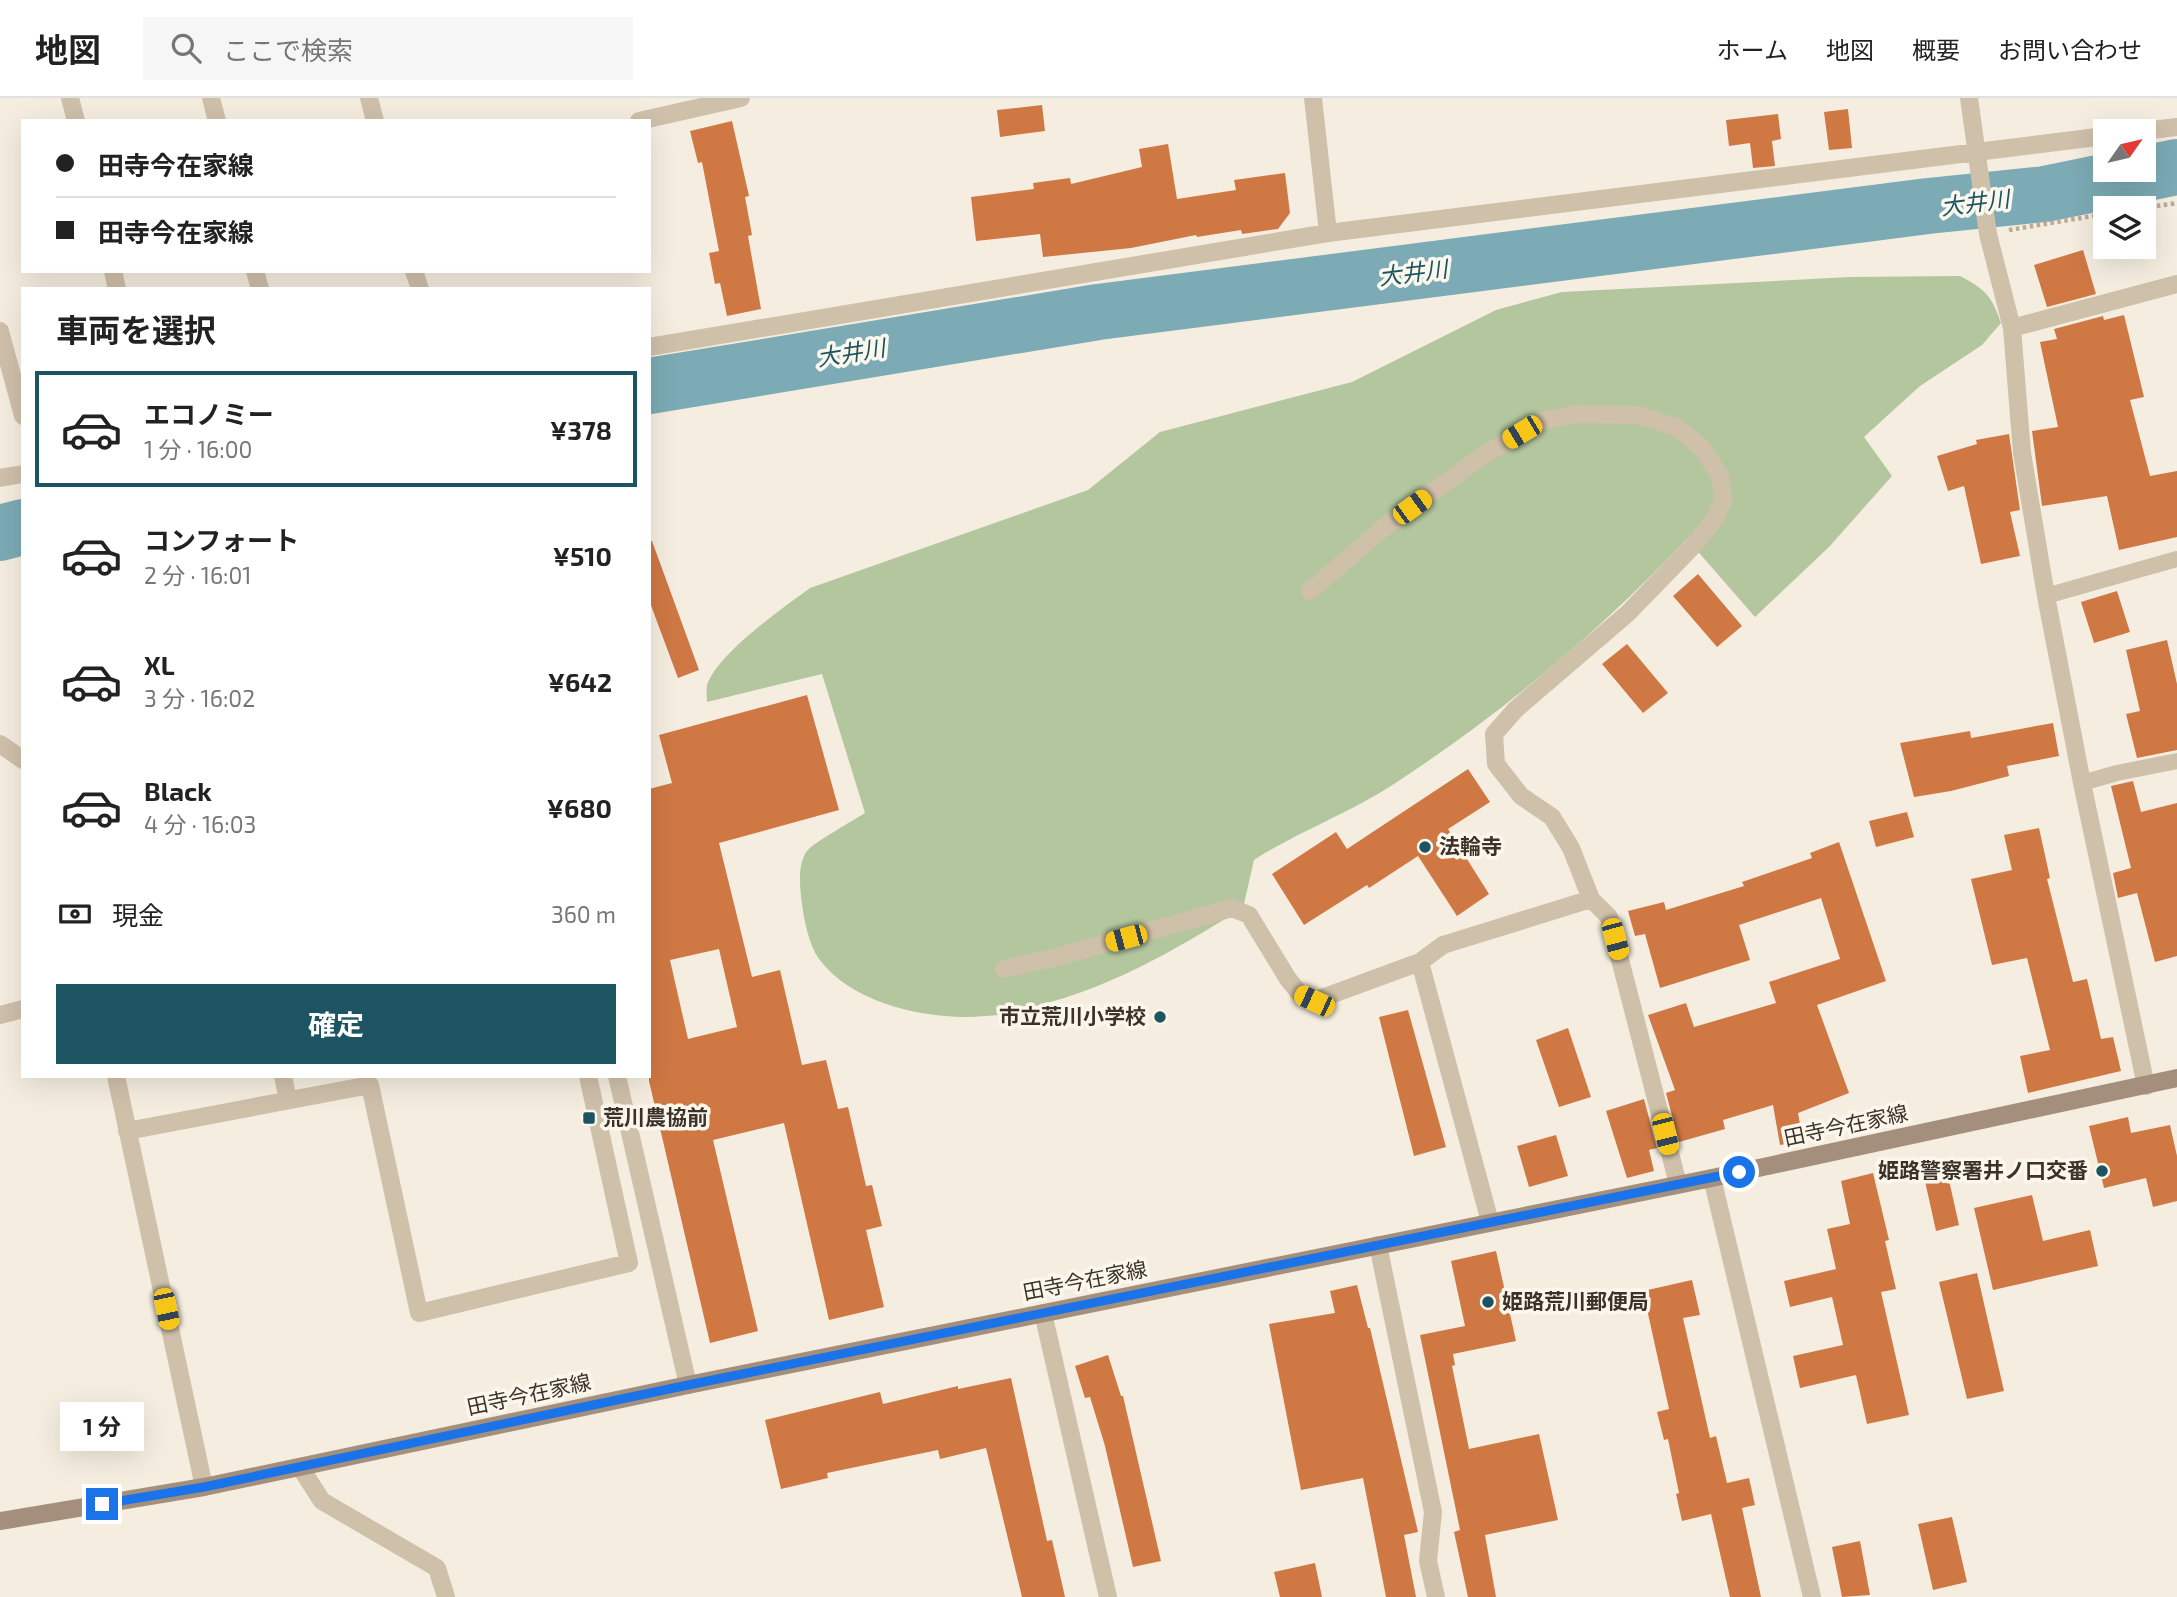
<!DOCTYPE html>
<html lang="ja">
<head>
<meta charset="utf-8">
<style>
  :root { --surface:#fff; --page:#f6f6f6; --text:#222; --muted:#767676; --line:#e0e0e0; --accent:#1c5461 }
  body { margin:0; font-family:"Exo 2","Noto Sans JP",sans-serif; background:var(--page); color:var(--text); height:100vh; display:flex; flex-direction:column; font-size:26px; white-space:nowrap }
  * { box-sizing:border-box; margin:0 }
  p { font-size:23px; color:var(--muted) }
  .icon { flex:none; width:38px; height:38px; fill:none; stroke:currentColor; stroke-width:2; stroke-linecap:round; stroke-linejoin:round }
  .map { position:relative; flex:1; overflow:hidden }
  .details { position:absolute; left:21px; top:189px; width:630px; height:791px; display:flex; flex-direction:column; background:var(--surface); border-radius:0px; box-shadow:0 7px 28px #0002 }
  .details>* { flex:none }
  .top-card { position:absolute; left:21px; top:21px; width:630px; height:154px; border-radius:0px; box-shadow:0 7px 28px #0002; display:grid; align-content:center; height:154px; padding:0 35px; background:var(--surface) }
  .needle { width:46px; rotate:56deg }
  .fabs { position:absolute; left:2093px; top:21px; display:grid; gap:14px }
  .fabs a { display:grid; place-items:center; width:63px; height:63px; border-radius:0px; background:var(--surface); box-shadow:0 7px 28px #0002; font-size:35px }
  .end { position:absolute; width:32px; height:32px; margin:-16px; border:9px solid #1a73e8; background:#fff; box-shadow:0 0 0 4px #fff }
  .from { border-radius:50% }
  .bubble { position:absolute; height:49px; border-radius:0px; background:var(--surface); box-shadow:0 7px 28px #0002; font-size:23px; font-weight:700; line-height:49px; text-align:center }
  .car { position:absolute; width:21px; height:42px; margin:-21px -10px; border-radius:9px; box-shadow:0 0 5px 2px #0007; background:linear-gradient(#f5c518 24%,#345 0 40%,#f5c518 0 76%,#345 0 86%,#f5c518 0) }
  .top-card b { display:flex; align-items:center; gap:24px; height:66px; font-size:26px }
  .top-card b+b { border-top:2px solid var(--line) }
  .top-card i { width:18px; height:18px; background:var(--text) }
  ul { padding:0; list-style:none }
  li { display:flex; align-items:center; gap:21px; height:116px; margin:0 14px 10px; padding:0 21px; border:4px solid transparent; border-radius:0px }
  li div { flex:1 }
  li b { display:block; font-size:26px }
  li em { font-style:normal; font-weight:700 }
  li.on { border-color:var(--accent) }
  li>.icon { width:63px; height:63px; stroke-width:1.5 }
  h2 { padding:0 35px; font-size:32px; line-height:84px }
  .pay { display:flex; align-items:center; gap:18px; height:77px; padding:0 35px; font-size:26px }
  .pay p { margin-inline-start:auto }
  .action { display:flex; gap:14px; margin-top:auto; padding:14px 35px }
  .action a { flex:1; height:80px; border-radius:0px; background:var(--accent); color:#fff; font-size:28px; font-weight:700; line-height:80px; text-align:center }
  header { display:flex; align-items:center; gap:42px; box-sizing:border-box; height:98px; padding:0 35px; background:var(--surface); border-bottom:2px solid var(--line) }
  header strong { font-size:33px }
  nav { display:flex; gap:38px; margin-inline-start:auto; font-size:24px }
  .search { width:490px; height:63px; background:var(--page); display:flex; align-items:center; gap:18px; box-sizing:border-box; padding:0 24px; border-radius:0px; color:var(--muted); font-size:26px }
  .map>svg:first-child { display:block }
</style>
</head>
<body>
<header>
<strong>地図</strong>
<div class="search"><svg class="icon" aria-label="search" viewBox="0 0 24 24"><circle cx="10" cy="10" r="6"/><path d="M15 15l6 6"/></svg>ここで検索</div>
<nav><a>ホーム</a><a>地図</a><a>概要</a><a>お問い合わせ</a></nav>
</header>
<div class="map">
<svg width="2177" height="1499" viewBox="0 0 2177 1499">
  <rect width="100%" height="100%" fill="#f5eee0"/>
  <path fill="#b3c69e" d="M1960,178C1985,191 1992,198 2001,225L1982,247L1920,288L1864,339L1892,378L1829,449L1755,519L1687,441C1599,534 1501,616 1394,686C1350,715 1299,733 1254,762L1243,810C1173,853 1103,895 1021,911C1009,914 997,918 985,918C931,923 853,907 819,861C809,847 804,822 802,806C800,791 797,766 807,753C813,745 854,722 865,715L822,576L707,604C707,599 706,592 707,587C718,555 783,510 810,490L1088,392L1160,334L1352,284L1496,212L1562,194L1850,179Z"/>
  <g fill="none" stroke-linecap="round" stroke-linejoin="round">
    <path stroke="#7cabb5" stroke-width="56" d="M649,288L1098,214L1928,108L2045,96L2177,69
      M0,435L23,429"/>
  </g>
  <path fill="#cf7844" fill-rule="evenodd" d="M1042,7L1045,33L1000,39L997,12Z
    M1848,11L1852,50L1829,52L1824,14Z
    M1778,16L1781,41L1772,43L1775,68L1753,70L1750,45L1729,48L1726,22Z
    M732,23L749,98L745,99L752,137L748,138L761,211L727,218L720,185L715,186L709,155L719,153L702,64L698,65L690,33Z
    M1168,46L1177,101L1236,92L1234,82L1285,75L1290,115L1278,131L1242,136L1241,132L1197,139L1196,137L1131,150L1043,159L1040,136L976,143L971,99L1034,91L1033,85L1070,80L1071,86L1142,69L1139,51Z
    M2083,152L2096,196L2047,209L2034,167Z
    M2124,217L2144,299L2130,302L2150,378L2177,373V439L2119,452L2107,398L2042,408L2032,333L2058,329L2040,244L2057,241L2054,231L2103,218L2104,222Z
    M2009,336L2020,412L2010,414L2020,458L1981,466L1964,388L1948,393L1937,358L1977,346L1976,342Z
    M649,443H652L699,572L678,580L649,502Z
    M1698,476L1742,528L1717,549L1673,498Z
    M2117,493L2130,534L2094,545L2081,504Z
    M2167,542L2177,586V652L2137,660L2126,616L2140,613L2126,552Z
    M1627,546L1668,595L1643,615L1602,566Z
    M807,597L839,712L719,745L752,879L780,872L802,967L826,962L838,1011L848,1009L866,1088L872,1087L882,1128L866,1132L884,1209L829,1222L784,1025L713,1042L758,1233L710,1245L649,983V691L672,685L659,637ZM719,851L737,929L688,941L670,862Z
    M2053,625L2059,658L2007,668L2009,678L1951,693L1914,699L1900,645L1970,633L1971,640Z
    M1468,671L1490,704L1448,731L1489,796L1457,818L1418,758L1369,790L1367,787L1304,827L1272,776L1336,734L1347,751Z
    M2133,683L2141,714L2177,705V858L2155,864L2137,795L2118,800L2113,775L2131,770L2111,688Z
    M1907,714L1914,739L1876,749L1869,723Z
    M2039,730L2050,780L2047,781L2073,884L2087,881L2101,941L2113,939L2121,973L2028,995L2020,958L2050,952L2027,860L1992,867L1971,781L2012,772L2004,737Z
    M1839,744L1886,883L1817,907L1849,995L1798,1015L1803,1043L1780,1047L1773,1007L1723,1022L1725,1031L1679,1044L1666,995L1675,992L1648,917L1686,905L1694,929L1776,905L1769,884L1840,861L1821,800L1739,827L1750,862L1660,890L1645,836L1635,838L1628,813L1664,804L1666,812L1744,788L1742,784L1812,760L1810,755Z
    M1408,912L1446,1049L1414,1058L1379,919Z
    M1568,930L1591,999L1559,1009L1536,942Z
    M1644,1001L1657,1050L1649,1052L1654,1073L1627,1080L1606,1013Z
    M2128,1019L2131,1035L2170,1027L2177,1058V1103L2153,1109L2146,1080L2104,1090L2089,1028Z
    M1556,1037L1568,1078L1529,1089L1517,1048Z
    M1944,1060L1959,1127L1936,1133L1921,1065Z
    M1873,1075L1889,1142L1885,1143L1896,1191L1881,1194L1909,1317L1867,1326L1856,1277L1800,1290L1793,1258L1843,1247L1832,1199L1790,1209L1784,1183L1836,1171L1827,1131L1850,1126L1841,1083Z
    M2032,1097L2043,1143L2090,1132L2098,1168L1993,1192L1974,1110Z
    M1496,1153L1516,1243L1453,1256L1455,1267L1452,1268L1469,1351L1539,1336L1558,1422L1485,1437L1496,1499H1468L1454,1434L1460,1432L1420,1237L1465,1228L1451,1163Z
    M1977,1175L2004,1293L1967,1301L1939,1184Z
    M1692,1182L1700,1217L1683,1220L1710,1340L1716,1338L1727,1385L1749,1380L1755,1407L1742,1410L1761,1499H1730L1711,1416L1682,1423L1676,1396L1679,1395L1668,1341L1664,1342L1657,1314L1669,1311L1643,1193Z
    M1357,1187L1368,1230H1370L1418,1434L1404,1437L1416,1499H1386L1363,1380L1301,1392L1269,1226L1335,1215L1330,1193Z
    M1108,1257L1121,1298H1123L1161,1463L1133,1469L1105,1348L1090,1299L1085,1300L1075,1268Z
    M1011,1280L1047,1443L1052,1442L1065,1499H1022L986,1350L940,1361L938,1352L827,1375L828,1380L781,1391L765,1322L880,1294L883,1306L958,1288V1291Z
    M1952,1419L1967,1484L1933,1492L1918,1426Z
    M1860,1443L1870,1497L1842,1499L1832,1449Z
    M1315,1465L1322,1499H1280L1274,1474Z"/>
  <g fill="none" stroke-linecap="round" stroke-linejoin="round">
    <path stroke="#bbaa94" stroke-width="4.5" stroke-dasharray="3.5 3.5" stroke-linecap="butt" d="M2143,110L2177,105
      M2009,132L2105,116"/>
    <path stroke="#cfc0aa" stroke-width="16" d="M2046,498L2177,461
      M2082,685L2117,675L2177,663"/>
    <path stroke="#cfc0aa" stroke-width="18" d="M70,0L76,23
      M211,0L217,23
      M369,0L375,23
      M1313,0L1328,135
      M1969,0L1988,136L2012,230L2022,355L2046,498L2082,685L2146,988
      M639,23L741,0
      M2143,33L2177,29
      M113,173L117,191
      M255,173L260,191
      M414,173L420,191
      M2012,230L2177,186
      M0,233L23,318
      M649,249L1328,135L2105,38
      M0,380L23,376
      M1310,493L1381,432L1428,397L1484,357L1541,323L1577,316L1638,317L1676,329L1701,349L1720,378L1723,402L1716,419L1695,446L1627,516L1516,611L1494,636L1496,666L1521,698L1552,719L1571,750L1591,801
      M0,646L23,662
      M1004,871L1053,860L1232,810L1249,817L1288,881L1301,897L1314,903L1420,864
      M0,917L23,911
      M116,978L204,1389
      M283,978L288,1002
      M617,978L688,1287
      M127,1033L370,987L419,1215L629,1165L588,978
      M1712,1080L1812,1499
      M1490,1124L1420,864L1443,847L1591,801L1609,819L1678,1086
      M1378,1147L1433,1414L1428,1463L1436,1499
      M1043,1215L1108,1499
      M300,1369L322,1403L437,1470L446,1499"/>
    <path stroke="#a38f7b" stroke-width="18" d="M0,1423L204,1389L688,1287L1712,1080L2177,980"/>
  </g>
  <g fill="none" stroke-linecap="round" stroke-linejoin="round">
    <path stroke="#1a73e8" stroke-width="9" d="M102,1406L204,1389L688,1287L1739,1074"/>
  </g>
  <g fill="#1c5461" stroke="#fcf7ed" stroke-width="2.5">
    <circle cx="1425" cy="749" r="7"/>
    <circle cx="1160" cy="919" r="7"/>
    <rect x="582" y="1013" width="14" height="14" rx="3.5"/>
    <circle cx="2102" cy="1073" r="7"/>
    <circle cx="1488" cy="1204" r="7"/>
  </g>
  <g text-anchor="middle" stroke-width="7" stroke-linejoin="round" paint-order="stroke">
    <g font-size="21" font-weight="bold" fill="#3c322a" stroke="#fcf7ed" text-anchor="start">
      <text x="1439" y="756">法輪寺</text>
      <text x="1146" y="926" text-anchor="end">市立荒川小学校</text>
      <text x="603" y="1027">荒川農協前</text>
      <text x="2088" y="1080" text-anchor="end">姫路警察署井ノ口交番</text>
      <text x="1502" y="1211">姫路荒川郵便局</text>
    </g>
    <g font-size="21" fill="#3c322a" stroke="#fcf7ed">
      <text transform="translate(1846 1028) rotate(-12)" y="7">田寺今在家線</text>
      <text transform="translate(1085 1183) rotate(-11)" y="7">田寺今在家線</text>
      <text transform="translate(529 1297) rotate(-12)" y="7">田寺今在家線</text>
    </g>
    <g font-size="23" font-style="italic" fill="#1c5461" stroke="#fcf7ed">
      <text transform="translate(1975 105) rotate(-7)" y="8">大井川</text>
      <text transform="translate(1413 175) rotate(-7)" y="8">大井川</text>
      <text transform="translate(851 255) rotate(-9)" y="8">大井川</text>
    </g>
  </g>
</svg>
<div class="fabs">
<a><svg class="needle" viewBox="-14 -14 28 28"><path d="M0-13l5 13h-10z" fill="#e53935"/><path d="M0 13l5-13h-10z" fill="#767676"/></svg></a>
<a><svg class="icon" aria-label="layers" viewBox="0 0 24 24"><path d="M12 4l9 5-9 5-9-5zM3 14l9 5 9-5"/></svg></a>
</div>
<i class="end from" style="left:1739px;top:1074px"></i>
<i class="end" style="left:102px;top:1406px"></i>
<div class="bubble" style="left:60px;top:1304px;width:84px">1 分</div>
<i class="car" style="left:1522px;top:334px;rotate:239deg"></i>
<i class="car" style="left:1412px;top:409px;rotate:54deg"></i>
<i class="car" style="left:1126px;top:840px;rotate:255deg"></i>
<i class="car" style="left:1615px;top:841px;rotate:165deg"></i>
<i class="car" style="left:1314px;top:903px;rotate:295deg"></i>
<i class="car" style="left:1665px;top:1036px;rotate:166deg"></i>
<i class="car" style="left:166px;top:1211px;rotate:168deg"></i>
<div class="top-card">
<b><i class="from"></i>田寺今在家線</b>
<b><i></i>田寺今在家線</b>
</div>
<section class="details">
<h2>車両を選択</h2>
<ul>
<li class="on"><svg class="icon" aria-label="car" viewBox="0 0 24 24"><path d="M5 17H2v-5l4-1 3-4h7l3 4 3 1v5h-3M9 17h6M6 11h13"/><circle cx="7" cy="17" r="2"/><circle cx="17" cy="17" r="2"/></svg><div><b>エコノミー</b><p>1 分 · 16:00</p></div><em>¥378</em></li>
<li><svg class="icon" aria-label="car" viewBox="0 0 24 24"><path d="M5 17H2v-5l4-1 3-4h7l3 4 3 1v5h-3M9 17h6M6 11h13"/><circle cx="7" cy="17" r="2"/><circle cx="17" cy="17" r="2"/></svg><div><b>コンフォート</b><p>2 分 · 16:01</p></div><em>¥510</em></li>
<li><svg class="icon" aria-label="car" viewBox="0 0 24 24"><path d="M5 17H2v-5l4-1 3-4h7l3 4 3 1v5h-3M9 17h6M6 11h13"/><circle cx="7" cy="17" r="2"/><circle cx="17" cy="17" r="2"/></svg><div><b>XL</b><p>3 分 · 16:02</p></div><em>¥642</em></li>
<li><svg class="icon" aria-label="car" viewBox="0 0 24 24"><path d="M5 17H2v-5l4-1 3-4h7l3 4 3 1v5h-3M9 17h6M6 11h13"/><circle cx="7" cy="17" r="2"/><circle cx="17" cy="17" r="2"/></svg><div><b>Black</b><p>4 分 · 16:03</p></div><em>¥680</em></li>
</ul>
<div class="pay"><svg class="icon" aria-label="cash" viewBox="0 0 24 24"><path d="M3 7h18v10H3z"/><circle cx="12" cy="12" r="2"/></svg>現金<p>360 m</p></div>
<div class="action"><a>確定</a></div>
</section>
</div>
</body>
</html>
